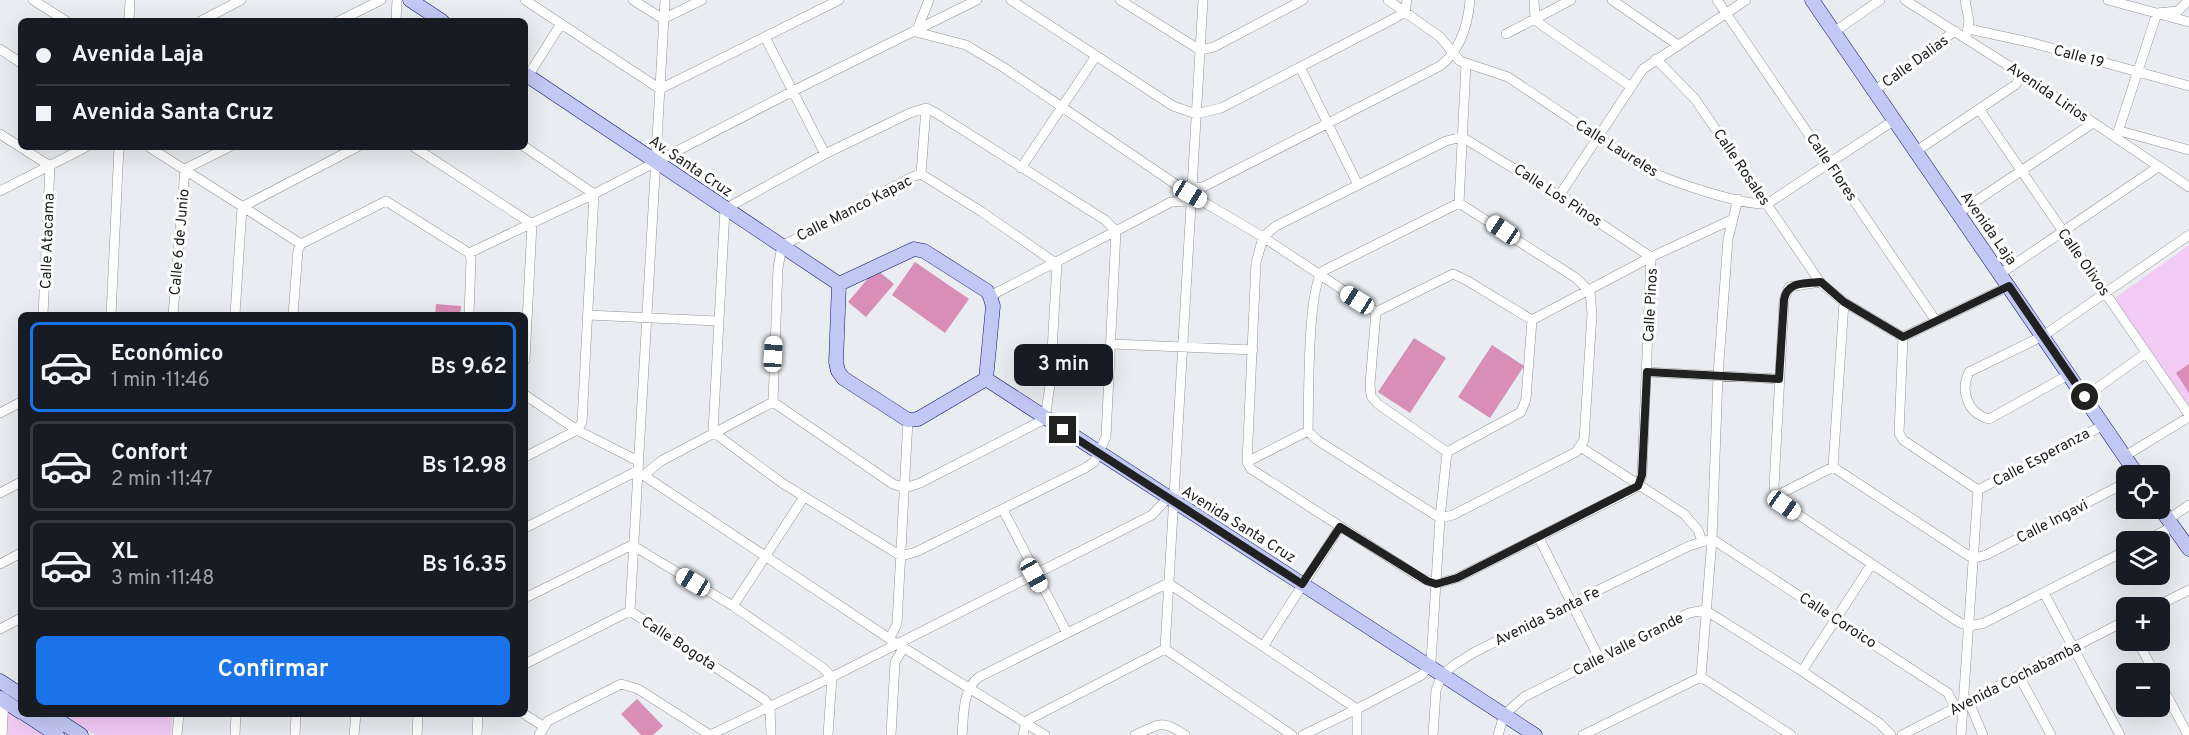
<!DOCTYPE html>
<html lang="es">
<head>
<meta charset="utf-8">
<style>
  :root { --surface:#171b24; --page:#242831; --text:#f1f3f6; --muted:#9ea1a6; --line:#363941; --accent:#1a73e8 }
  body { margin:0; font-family:Overpass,sans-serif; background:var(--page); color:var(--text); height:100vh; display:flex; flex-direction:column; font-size:22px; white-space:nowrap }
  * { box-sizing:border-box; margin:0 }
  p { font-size:20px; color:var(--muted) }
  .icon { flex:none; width:33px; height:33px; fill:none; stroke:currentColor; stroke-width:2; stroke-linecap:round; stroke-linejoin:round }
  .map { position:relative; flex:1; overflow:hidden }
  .details { position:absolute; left:18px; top:312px; width:510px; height:405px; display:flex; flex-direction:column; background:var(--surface); border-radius:9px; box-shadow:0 6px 24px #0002 }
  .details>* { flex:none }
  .guide { position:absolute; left:18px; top:18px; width:510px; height:132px; border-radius:9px; box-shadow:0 6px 24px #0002; display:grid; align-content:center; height:132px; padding:0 18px; background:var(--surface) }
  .buttons { position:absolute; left:2116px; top:465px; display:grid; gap:12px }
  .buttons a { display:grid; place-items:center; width:54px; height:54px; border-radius:9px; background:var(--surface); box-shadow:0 6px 24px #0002; font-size:30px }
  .end { position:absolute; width:27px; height:27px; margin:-14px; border:8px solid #212121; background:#fff; box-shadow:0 0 0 3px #fff }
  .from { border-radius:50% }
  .bubble { position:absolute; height:42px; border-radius:9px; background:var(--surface); box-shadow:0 6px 24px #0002; font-size:20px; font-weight:600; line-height:42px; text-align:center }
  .car { position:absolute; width:18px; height:36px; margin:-18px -9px; border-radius:8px; box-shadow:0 0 4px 2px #0007; background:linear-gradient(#fff 24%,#345 0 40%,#fff 0 76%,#345 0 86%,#fff 0) }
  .guide b { display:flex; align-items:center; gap:21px; height:57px; font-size:22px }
  .guide b+b { border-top:2px solid var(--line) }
  .guide i { width:15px; height:15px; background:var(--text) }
  ul { padding:10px 0 0; list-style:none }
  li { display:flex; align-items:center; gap:18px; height:90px; margin:0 12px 9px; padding:0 6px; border:3px solid var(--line); border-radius:9px }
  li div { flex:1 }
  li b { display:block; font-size:22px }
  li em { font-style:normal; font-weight:600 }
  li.selected { border-color:var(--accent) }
  li>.icon { width:54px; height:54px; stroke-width:1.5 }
  .primary-button { display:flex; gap:12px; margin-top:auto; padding:12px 18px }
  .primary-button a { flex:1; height:69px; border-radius:9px; background:var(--accent); color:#fff; font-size:24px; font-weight:600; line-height:69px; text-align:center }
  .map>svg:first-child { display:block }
</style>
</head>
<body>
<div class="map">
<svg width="2189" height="735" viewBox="0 0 2189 735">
  <rect width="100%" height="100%" fill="#e9ecf0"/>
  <path fill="#f2cbf5" d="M2189,245V410L2115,298Z
    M6,711L43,735H5Z
    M63,714H172L171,735H95Z"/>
  <path fill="#d88eb7" d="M915,262L969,299L945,333L892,295Z
    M876,269L894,284L866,317L848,302Z
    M436,304L461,306L460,315H435Z
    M1414,338L1446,358L1410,413L1378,392Z
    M1492,345L1524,366L1490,418L1458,397Z
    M2189,364V393L2176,373Z
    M637,699L663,726L653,735H641L621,714Z"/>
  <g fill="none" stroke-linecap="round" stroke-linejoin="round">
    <g stroke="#959595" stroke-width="10">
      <path id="street" d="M33,0L66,21
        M525,0L660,89L839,0
        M633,0L663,19L702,0
        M1011,0L1173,106L1196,114L1221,108L1395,18L1405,12L1407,0
        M1120,0L1200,50L1214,47L1303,0
        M1388,0L1440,37L1460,61L1508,77L1647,170C1673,182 1739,205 1767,204L1893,121
        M1534,0L1535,19L1543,26L1630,86
        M1612,0L1678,45
        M1717,0L1936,321
        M1905,0L2023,75L2189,187
        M1965,0L1969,21L1967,33
        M2108,0L2189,22
        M129,21L130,0
        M201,21L241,0
        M339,21L381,0
        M396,21L397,0
        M1969,29L2033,43L2189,86
        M916,32L966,45L1003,67L1190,194L1263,237L1376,312
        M916,32L929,0
        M1834,32L1880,0
        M1506,34L1571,0
        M765,37L825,154
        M0,49L21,63
        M1656,59L1695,99L1820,282L1844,302L1903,337L2009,286
        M1300,67L1358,185
        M526,79L561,24
        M1874,91L1955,31
        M1979,109L2189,415
        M2120,131L2189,150
        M0,134L50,166L43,315
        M1462,137L1559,196L1651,257L1642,475L1638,486L1630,491L1457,578L1436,584L1419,577L1251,469L1247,462L1256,263L1263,237L1276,226L1446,141Z
        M2116,138L2157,13L2178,11L2189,0
        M149,147L301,244
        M414,147L532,224L525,360
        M525,147L594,194L582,422L577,430
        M1915,152L2015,85L2023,75
        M1021,168L1096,56
        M921,174L926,108
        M1190,188L1203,187L1440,66C1461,50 1468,24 1470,0
        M0,191L86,147
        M1559,196L1643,69L1746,0
        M1459,203L1576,278L1590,292L1592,314L1584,440L1576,452L1453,515L1440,518L1317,440L1308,431C1309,402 1307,287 1323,271Z
        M1459,203L1466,64
        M1958,213L2093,123
        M1116,231L1106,437L1094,462L1085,468L916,552L901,556L782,483L713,432L725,209L825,154L910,113L926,108L936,113L1105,220L1116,231L1171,202L1189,201
        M469,253L594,194L793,91L977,0
        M1453,274L1466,280L1532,320L1526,399L1521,412L1447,452L1378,404L1371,396L1370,384L1376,312Z
        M2000,274L2158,167
        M1820,282L1789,287L1784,300L1774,486L1776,496L1784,505L1960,623L1970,626L1984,623L2127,550
        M990,296L1116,231
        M1844,302L1833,467L1969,556L1975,558L1986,555L2127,482
        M111,315L119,147
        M173,315L185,169L229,147
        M235,315L242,207L357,147
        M293,315L298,250L301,244L386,201L469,253L471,259L469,315
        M588,315L717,321
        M1532,320L1651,257L1731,220
        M1903,337L1899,433L1903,440L1978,490
        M1112,344L1253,350
        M1647,372L1779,379
        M2070,374L1989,419C1967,413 1960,391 1969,372L2043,336L2189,235
        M525,395L577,430L638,461
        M2085,397L2146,353
        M773,402L778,268L782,246L912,177L921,174L982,212L1057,264
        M773,402L893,484L905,488L920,483L1045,419L1050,385L1057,264
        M0,413L21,402
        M1582,448L1684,514L1698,530L1702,541
        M2125,456L2189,417
        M525,457L577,430
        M1247,462L1308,431
        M644,475L661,461L773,402
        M1978,490L2104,425
        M0,493L21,482
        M1776,496L1833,467
        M1003,510L1067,633
        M2167,520L2189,505
        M525,528L637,471L896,643L1045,735
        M1539,538L1599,658
        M1712,539L1948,693L1956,709
        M2143,542L2172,527
        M0,564L21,553
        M2044,593L2120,735
        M525,598L632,545L733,606L823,668L832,677L828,735
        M733,606L804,497
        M2153,608L2189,590
        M630,611L665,0
        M630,611L765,700L770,707L771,735
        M0,629L21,618
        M890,638L897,624L908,420
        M2137,640L2155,674
        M1264,645L1340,527
        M1165,649L1203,0
        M1165,649L1292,735
        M525,664L630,611
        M1802,671L1871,565
        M2019,676L2051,735
        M1701,677L1712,539L1718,376L1728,239L1738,199
        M2160,683L2188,735
        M1969,702L1983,735
        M524,714L543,726
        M2,735L4,700
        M177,735L179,714
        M235,735L236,714
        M295,735L296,714
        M354,735L356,714
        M417,735L418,714
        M477,735L478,714
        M539,735L548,721L621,684L638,689L710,735
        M710,735L832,677L1152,515L1167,499
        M891,735L895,662L904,647
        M962,735C964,715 962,690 979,677L1168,583L1357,709L1303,735
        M1023,735L1026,722L1032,718L1165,649
        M1135,735C1160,724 1161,719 1185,735
        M1357,735V709L1422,675L1431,662L1440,518L1447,452
        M1433,735L1436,690L1442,675L1454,665L1473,653L1572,603L1689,546L1712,539
        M1498,735L1504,715L1524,697L1689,613L1705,610L1802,671L1879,723L1891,735
        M1583,735L1701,677L1791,735
        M1902,735L2127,620
        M1961,735L1978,490"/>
    </g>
    <g stroke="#0f1570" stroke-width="15">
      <path id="secondary" d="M410,0L442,21
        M1812,0L2138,476
        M525,74L839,284
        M914,249L924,251L987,291L990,296L993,306L986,379L918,419L908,420L843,378L838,371L836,362L839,284Z
        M986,379L1535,735
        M2160,508L2189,549
        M0,681L21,695
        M0,698L21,712
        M25,714L57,735
        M49,714L81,735"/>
    </g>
    <use href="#street" stroke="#fff" stroke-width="9"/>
    <use href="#secondary" stroke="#c2c8f4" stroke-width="14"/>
  </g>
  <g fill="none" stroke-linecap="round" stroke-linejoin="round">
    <path stroke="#212121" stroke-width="8" d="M1063,430L1302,584L1340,527L1427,581L1436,584L1457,578L1638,486L1642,475L1647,372L1779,379L1784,300C1787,281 1804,284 1821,282L1844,302L1903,337L2009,286L2085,397"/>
  </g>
  <g text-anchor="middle" stroke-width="6" stroke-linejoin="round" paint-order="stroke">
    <g font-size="15" fill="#212121" stroke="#fff">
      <text transform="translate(2079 56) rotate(15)" y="5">Calle 19</text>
      <text transform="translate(1915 61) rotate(-36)" y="5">Calle Dalias</text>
      <text transform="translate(2048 92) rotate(34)" y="5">Avenida Lirios</text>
      <text transform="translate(1617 148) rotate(32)" y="5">Calle Laureles</text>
      <text transform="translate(691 166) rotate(34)" y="5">Av. Santa Cruz</text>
      <text transform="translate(1742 167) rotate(56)" y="5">Calle Rosales</text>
      <text transform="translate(1832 167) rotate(56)" y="5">Calle Flores</text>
      <text transform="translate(1558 195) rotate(33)" y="5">Calle Los Pinos</text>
      <text transform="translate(854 208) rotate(-27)" y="5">Calle Manco Kapac</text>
      <text transform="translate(1989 228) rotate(55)" y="5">Avenida Laja</text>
      <text transform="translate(47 241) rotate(-88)" y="5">Calle Atacama</text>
      <text transform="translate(179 242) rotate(-85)" y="5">Calle 6 de Junio</text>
      <text transform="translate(2084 262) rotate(55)" y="5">Calle Olivos</text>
      <text transform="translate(1650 305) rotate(-87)" y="5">Calle Pinos</text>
      <text transform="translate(2041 457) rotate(-28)" y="5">Calle Esperanza</text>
      <text transform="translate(2052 521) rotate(-27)" y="5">Calle Ingavi</text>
      <text transform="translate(1239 524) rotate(32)" y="5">Avenida Santa Cruz</text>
      <text transform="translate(1547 616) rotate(-26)" y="5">Avenida Santa Fe</text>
      <text transform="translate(1838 620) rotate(33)" y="5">Calle Coroico</text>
      <text transform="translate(679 643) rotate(33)" y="5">Calle Bogota</text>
      <text transform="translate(1628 644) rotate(-27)" y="5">Calle Valle Grande</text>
      <text transform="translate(2015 678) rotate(-27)" y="5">Avenida Cochabamba</text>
    </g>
  </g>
</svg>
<div class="buttons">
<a><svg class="icon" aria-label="locate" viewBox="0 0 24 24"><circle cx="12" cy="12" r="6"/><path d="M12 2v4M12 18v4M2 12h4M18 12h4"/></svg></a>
<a><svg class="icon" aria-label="layers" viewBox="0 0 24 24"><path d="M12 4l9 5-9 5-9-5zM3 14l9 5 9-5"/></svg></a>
<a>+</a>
<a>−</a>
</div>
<i class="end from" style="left:2085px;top:397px"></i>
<i class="end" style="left:1063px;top:430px"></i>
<div class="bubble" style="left:1014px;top:344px;width:99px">3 min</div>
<i class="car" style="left:1190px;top:194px;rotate:121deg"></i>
<i class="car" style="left:1503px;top:230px;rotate:304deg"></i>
<i class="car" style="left:1357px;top:300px;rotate:302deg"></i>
<i class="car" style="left:773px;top:354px;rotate:3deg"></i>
<i class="car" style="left:1784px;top:505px;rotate:125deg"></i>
<i class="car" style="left:1034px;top:575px;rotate:151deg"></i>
<i class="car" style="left:693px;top:582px;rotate:301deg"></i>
<div class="guide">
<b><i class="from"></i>Avenida Laja</b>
<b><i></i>Avenida Santa Cruz</b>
</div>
<section class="details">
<ul>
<li class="selected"><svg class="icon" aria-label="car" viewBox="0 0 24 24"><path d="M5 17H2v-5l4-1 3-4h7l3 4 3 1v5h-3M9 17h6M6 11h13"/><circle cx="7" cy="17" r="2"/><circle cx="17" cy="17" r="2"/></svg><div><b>Económico</b><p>1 min · 11:46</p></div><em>Bs 9.62</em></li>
<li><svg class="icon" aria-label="car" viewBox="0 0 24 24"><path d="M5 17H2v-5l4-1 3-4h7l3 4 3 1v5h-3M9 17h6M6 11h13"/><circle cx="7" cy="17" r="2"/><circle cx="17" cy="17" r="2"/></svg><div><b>Confort</b><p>2 min · 11:47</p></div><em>Bs 12.98</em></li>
<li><svg class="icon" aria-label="car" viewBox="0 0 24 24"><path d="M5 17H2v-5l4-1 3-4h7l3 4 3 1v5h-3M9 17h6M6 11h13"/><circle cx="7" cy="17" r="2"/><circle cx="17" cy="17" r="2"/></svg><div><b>XL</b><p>3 min · 11:48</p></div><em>Bs 16.35</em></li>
</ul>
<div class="primary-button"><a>Confirmar</a></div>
</section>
</div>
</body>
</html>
